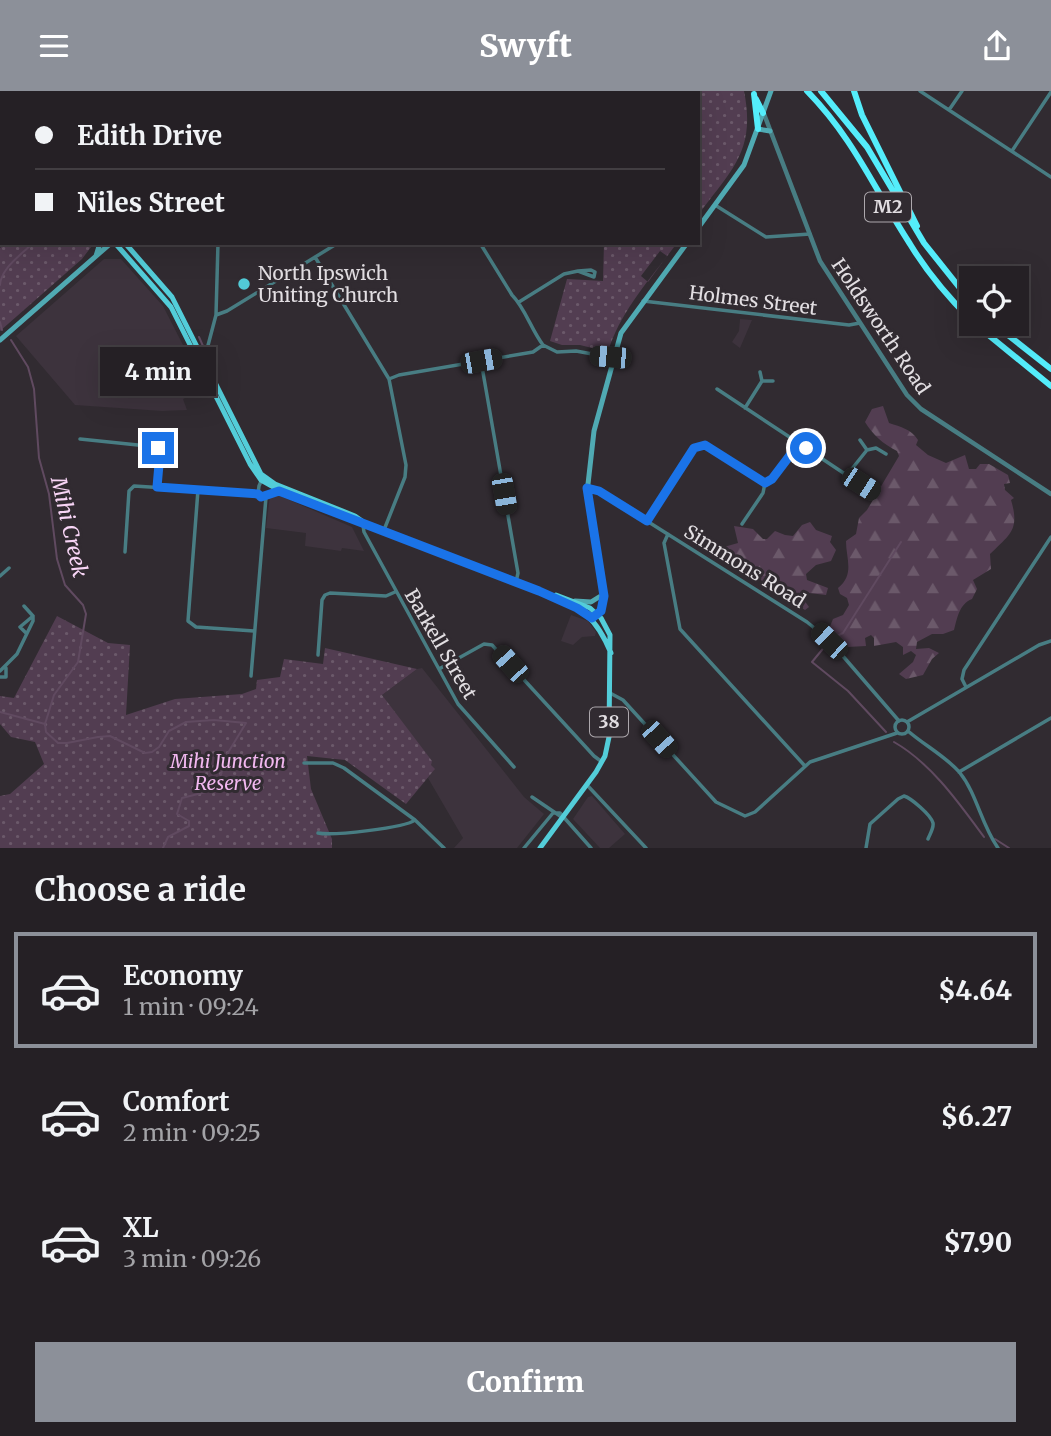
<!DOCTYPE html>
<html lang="en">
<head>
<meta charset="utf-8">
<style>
  :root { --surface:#252025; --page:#312d32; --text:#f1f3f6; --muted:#a3a3a7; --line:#423e42; --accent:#8c9099 }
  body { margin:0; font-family:Merriweather,serif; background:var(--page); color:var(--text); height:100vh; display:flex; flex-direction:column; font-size:26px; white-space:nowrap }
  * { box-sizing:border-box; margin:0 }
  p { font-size:23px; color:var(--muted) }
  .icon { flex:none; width:38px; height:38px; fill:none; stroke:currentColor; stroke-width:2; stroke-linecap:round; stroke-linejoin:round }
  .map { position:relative; height:757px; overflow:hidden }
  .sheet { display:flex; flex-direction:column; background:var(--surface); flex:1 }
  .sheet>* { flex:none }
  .top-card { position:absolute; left:0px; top:0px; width:700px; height:154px; box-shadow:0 7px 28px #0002,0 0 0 2px var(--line); display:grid; align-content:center; height:154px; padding:0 35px; background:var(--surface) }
  .buttons { position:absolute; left:959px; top:175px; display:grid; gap:14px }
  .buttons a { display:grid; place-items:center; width:70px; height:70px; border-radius:0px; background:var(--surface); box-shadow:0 7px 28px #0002,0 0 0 2px var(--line); font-size:35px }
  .end { position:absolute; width:32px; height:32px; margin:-16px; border:9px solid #1a73e8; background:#fff; box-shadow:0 0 0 4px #fff }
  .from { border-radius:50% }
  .bubble { position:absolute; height:49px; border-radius:0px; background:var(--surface); box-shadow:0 7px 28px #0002,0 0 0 2px var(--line); font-size:23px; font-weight:800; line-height:49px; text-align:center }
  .car { position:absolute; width:21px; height:42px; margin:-21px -10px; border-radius:9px; box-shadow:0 0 5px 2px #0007; background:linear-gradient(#222 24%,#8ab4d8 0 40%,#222 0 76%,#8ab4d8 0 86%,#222 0) }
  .top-card b { display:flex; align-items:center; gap:24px; height:66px; font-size:26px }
  .top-card b+b { border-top:2px solid var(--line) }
  .top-card i { width:18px; height:18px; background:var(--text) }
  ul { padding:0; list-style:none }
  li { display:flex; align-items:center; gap:21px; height:116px; margin:0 14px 10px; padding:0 21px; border:4px solid transparent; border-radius:0px }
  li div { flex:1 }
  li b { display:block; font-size:26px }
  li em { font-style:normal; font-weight:800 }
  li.selected { border-color:var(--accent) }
  li>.icon { width:63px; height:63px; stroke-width:1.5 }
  h2 { padding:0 35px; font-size:32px; line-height:84px }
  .cta { display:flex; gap:14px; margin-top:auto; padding:14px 35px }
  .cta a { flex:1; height:80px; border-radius:0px; background:var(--accent); color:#fff; font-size:28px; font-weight:800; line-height:80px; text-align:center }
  header { display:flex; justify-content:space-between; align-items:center; height:91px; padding:0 35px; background:var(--accent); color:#fff; font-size:32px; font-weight:800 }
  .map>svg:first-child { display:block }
</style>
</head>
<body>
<header><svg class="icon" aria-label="menu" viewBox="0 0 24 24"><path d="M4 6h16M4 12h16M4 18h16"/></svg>Swyft<svg class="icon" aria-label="share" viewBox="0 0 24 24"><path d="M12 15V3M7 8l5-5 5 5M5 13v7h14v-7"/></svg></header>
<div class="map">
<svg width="1051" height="757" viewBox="0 0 1051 757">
  <defs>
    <pattern id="forest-firs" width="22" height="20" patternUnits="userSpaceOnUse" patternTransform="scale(1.75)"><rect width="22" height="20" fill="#523d51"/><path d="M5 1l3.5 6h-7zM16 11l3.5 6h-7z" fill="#6b596a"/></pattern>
    <pattern id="park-dots" width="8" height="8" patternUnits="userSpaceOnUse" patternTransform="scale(1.75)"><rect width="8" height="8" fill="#523d51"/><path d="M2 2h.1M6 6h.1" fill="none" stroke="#6b596a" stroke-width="1.8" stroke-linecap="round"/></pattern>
  </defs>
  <rect width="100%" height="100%" fill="#312b31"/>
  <path fill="#3d333d" d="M104,168H121L163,215L205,297L183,308L187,319L162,320L75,314L16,245Z
    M740,228L752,229L740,257L732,251L739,240Z
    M273,402L352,436L364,460L342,457L341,460L305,455L306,442L266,437L270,404Z
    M571,524L588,530L596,541L595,545L582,546L573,554L561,550Z
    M422,577L524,706L544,723L517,757H454L463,747L428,687L434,679L382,604L417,578Z
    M592,705L625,743L609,757H600L573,728L588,706Z"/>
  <path fill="url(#forest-firs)" d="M883,315L889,332C901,336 911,338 918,349L916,354L928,364L946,372L965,364L969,378H976L980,373H989L1008,384L1010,392L1004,393L1005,399L1014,407L1011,409C1020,439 1010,443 990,463L991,478L973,489L977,498L972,508C959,513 957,528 954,539L943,543H932L917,551L916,558L929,557L939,562L932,568L923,584L906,588L899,583L913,571L916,564L911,560L903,564V556L896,551L874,555V547L871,544L865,547L866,555L847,556L829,538L833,528L843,524L849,514L847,507L840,503L838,497C855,483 846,468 846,450L856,443L859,427L867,419L899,365L897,360C883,353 873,344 865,331L872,318Z
    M810,431L816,439L832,445L830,451L836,459L831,470L816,474L806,483L807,489L828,497L826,504L809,502L804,509L809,516L805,519L724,464V456L738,452L734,435L753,438L763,448H767L775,440L785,444L793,445L802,434Z"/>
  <path fill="url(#park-dots)" fill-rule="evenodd" d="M608,0H744C756,60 732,78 698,124V2Z
    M6,152H94L82,168L0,240V157Z
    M604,152H677C652,186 620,220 608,261L580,254H562L550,250L567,188L603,190ZM660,160L667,165L648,191L641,185Z
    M57,525L108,552L130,554L126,624L175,608L242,603L256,598L257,589L280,586L284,568L323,573L325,557L417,578L382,604L432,670L431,674L435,678L406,713L345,669L307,665L311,698L332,748V757H0V705L10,703L44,673L35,651L11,646L0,633V605L14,607Z"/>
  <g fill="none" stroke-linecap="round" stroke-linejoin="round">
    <path stroke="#604a60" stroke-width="2" d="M140,2L142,0
      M0,40L2,42
      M0,194C1,177 21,164 33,152
      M0,231L2,239
      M199,246L203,255
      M11,249L28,276L34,298L39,367L49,403L57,468L65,494L83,514L86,523L78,571L54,604L45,633L46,641L58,652H67L98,646L110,645L145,662L152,661L159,656L169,640L186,631L214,629L246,632L226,665L218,694L214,699L182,707L177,723L189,730V735L168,746L163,757
      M210,269L215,280
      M833,547L843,542L901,451
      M826,554L812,571L848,600L886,641
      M0,621L45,633
      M894,651C931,672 959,712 984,746
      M995,748L1009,757"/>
    <path stroke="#487d83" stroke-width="3.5" d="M386,0L387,2
      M920,0L1051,86
      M301,2L303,0
      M430,2L433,0
      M532,2V0
      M949,19L962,0
      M1012,60L1051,1
      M715,114L766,146L810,143
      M480,152L512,204C525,217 531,238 543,254
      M315,166L389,288L406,374L405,386L384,439
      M591,179L595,181L594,186L578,180Z
      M643,210L849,234L860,232
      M519,211L564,183L578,180
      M216,224L227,220L338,152
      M202,264L206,262L216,224L218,152
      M481,270L518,482L516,491
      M760,281L762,290H773
      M389,288L399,284L533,261L543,254L557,261L576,260L614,267
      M717,298L791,347L798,356
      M745,317L762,290
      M80,348L157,356L160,362L157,396
      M867,359L876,357L886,363
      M847,384L867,359L860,349
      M587,397L601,401L807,531L829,549L899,630
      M198,399L188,530L196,536L254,540
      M270,402L279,400
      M258,403L259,395L262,388
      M647,430L694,357L700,354H705L765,392L772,388L794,359L798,356L806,357L875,403
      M742,433L763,402L765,392
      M363,434L364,441L458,613L514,676
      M668,443L664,452L680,538L805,675
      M125,461L129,400L134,395L258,403L261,406H266
      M0,485L9,477
      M26,542L20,536L33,525
      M318,564L322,509L325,504L330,502L386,505L395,501
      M439,578L484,553L492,554L594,665L602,671
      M0,580L17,563L33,530V525L24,515
      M251,585L266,406
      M0,586H6V577
      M966,596L962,588L964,579L1051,446
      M610,602L623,609L716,711L745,725L755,721L810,671L897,642
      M895 636a7 7 0 1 1 14 0a7 7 0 1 1-14 0Z
      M907,631L1039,554L1051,550
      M908,640C924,654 948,667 960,682C977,703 981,733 998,757
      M304,672H333L344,677L415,729L444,757
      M959,681L1051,627
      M587,694L646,757
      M532,706L563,727
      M553,722H560L591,757
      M318,742C332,745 405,737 415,729
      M524,757L553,722
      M866,757L870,733L898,708L904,705C911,707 931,724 933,732C934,737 930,743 928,748"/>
    <path stroke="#487d83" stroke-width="4.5" d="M764,23L820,170L907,304L921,318L1051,403"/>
    <path stroke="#50aab3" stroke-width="5" d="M758,38L770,40
      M698,137L744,74L771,0
      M96,165L100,152
      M0,249L111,152
      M575,510L591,511L599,506
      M598,524L604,506L587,402L594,340L621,242L687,152"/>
    <path stroke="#53cdd9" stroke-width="5" d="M64,0L65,2
      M69,0L70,2
      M115,152L171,216L250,373L261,389L286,403L539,500C579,518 593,519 611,562
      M125,152L172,206L261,383L275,393L355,425L362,430
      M540,757L596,681L605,665L609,646L610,544L601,527L590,517L556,504"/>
    <path stroke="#54edfb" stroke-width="6" d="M807,0C855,49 874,98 910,153C927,181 948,206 971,229
      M821,0L867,56L924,152L971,211
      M854,0L862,24L917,135
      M754,3L758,38
      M756,8L763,22
      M975,233L1051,295
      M994,233L1051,278"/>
  </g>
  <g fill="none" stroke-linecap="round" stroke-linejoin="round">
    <path stroke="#1a73e8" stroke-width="9" d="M158,357L160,362L157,396L258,403L261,406L279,400L539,500L577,517L592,527L601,520L604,505L587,397L599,400L647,430L694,357L705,354L765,392L772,388L794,359L798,356L806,357"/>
  </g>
  <circle fill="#52cbd7" stroke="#312b31" stroke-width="2.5" cx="244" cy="193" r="7"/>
  <g text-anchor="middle" stroke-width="6" stroke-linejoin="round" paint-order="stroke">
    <g fill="#312b31" stroke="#ada8ad" stroke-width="2">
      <rect x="865" y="101.5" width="46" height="29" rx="5"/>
      <rect x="590" y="616.5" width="38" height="29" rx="5"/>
    </g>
    <g font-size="18" font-weight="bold" fill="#e2dee2">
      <text x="888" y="122">M2</text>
      <text x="609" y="637">38</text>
    </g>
    <g font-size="19" fill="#e2dee2" stroke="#312b31" text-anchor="start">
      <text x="258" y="189">North Ipswich<tspan x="258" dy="22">Uniting Church</tspan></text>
    </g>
    <g font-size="19" fill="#e2dee2" stroke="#312b31">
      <text transform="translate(753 209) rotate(7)" y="7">Holmes Street</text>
      <text transform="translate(881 235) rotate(56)" y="7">Holdsworth Road</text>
      <text transform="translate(745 475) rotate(32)" y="7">Simmons Road</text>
      <text transform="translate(441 553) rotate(60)" y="7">Barkell Street</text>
    </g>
    <g font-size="19" font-style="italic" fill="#f2b8f0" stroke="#312b31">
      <text x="228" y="677">Mihi Junction<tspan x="228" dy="22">Reserve</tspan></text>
    </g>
    <g font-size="21" font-style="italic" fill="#f8d5f6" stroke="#312b31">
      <text transform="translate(69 436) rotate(77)" y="7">Mihi Creek</text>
    </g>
  </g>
</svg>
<div class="buttons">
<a><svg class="icon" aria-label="locate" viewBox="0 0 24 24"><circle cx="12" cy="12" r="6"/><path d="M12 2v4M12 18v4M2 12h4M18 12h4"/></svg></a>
</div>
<i class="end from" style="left:806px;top:357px"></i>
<i class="end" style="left:158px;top:357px"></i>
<div class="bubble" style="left:100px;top:256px;width:116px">4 min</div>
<i class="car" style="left:610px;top:266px;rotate:275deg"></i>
<i class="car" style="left:481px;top:270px;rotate:80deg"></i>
<i class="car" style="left:861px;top:393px;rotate:123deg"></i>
<i class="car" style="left:504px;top:403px;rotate:170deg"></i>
<i class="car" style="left:829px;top:550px;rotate:314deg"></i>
<i class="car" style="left:510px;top:573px;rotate:318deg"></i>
<i class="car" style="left:659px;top:648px;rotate:138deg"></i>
<div class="top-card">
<b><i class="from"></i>Edith Drive</b>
<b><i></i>Niles Street</b>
</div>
</div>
<section class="sheet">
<h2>Choose a ride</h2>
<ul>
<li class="selected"><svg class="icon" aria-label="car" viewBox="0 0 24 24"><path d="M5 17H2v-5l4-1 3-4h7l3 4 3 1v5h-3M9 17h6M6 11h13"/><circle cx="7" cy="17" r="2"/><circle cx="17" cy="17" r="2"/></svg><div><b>Economy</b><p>1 min · 09:24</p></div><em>$4.64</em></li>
<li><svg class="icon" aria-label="car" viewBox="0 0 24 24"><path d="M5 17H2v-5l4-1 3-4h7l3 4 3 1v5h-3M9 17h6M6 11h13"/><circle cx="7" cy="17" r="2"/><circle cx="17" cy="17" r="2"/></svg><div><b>Comfort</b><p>2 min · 09:25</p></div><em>$6.27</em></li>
<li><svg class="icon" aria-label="car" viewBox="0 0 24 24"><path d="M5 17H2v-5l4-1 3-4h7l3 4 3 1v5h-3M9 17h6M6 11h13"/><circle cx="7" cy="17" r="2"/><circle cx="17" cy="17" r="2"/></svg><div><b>XL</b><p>3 min · 09:26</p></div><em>$7.90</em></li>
</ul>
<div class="cta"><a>Confirm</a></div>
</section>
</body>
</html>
